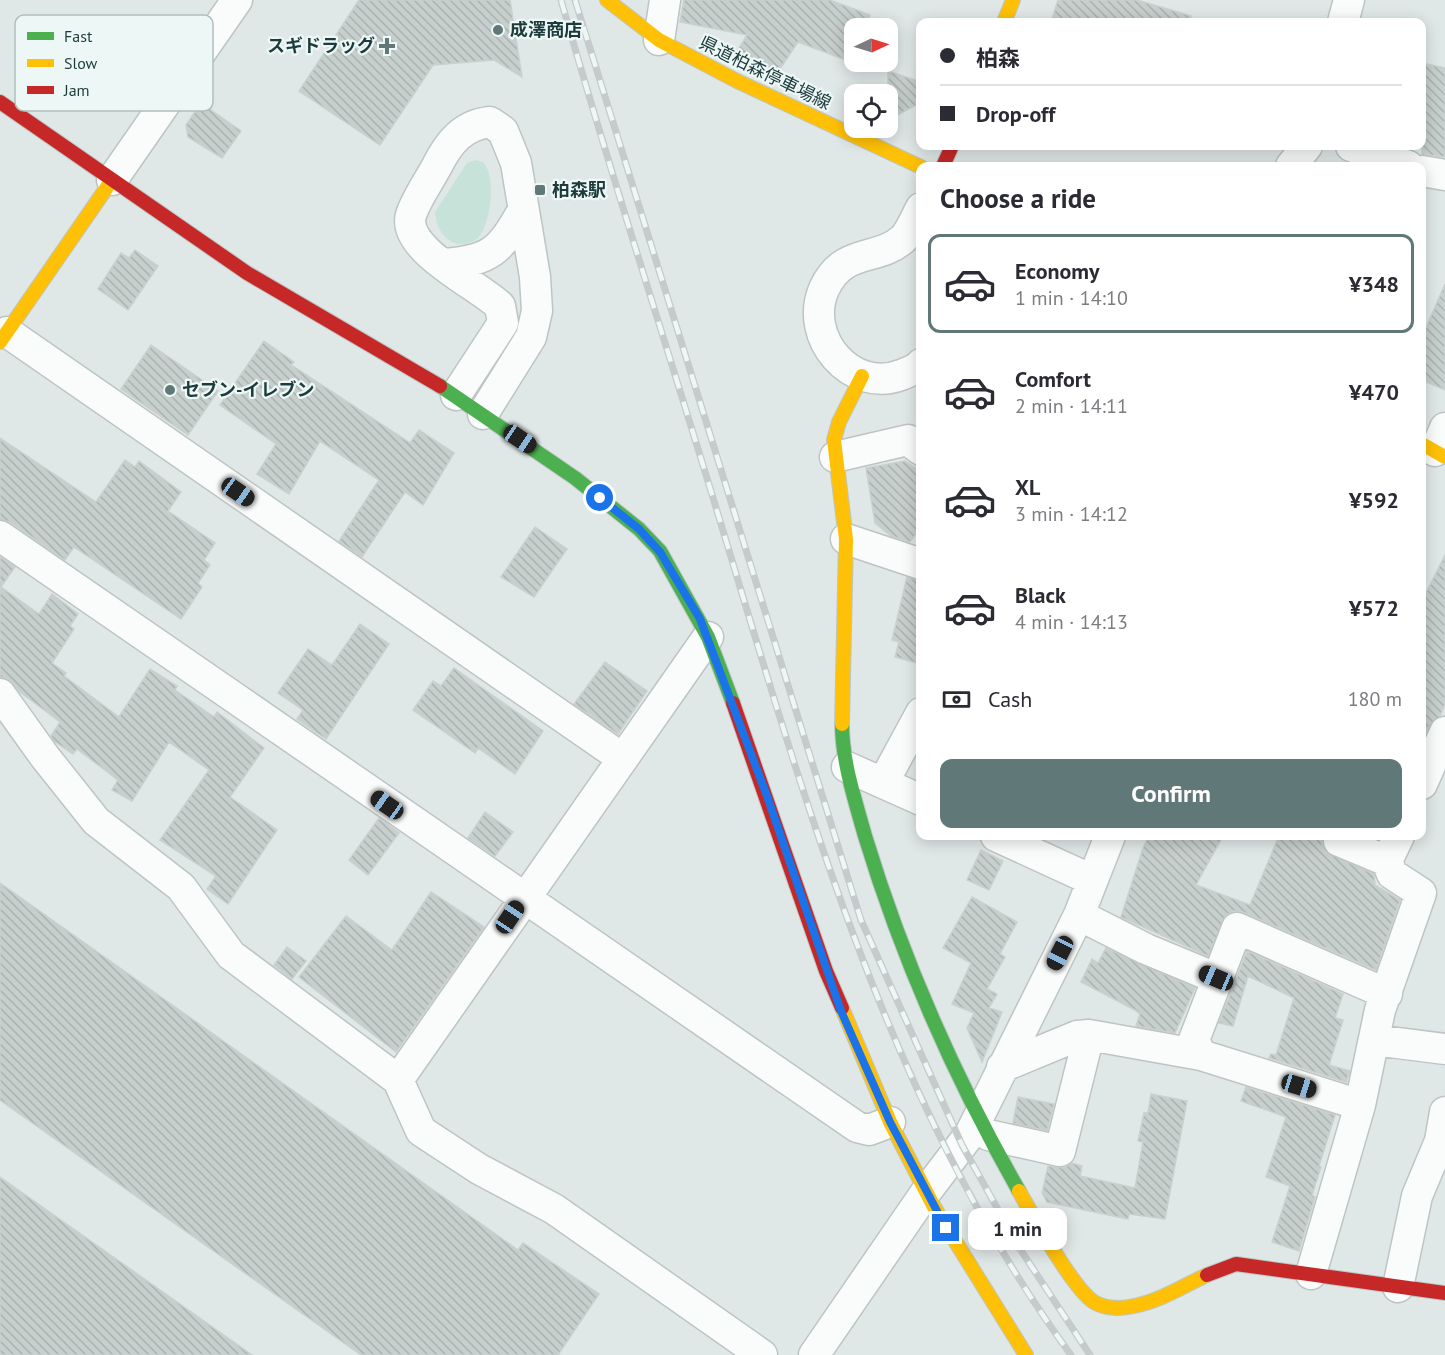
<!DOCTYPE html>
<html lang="en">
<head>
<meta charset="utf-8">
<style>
  :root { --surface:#fff; --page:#f7f7f7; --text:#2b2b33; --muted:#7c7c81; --line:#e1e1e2; --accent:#617878 }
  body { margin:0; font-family:"PT Sans","Noto Sans JP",sans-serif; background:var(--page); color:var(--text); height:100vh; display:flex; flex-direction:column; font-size:22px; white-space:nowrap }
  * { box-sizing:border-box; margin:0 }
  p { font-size:20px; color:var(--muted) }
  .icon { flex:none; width:33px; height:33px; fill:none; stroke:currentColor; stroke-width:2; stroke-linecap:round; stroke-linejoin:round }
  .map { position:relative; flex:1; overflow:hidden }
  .drawer { position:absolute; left:916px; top:162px; width:510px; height:678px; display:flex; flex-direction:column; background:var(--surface); border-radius:12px; box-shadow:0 3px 15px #0003 }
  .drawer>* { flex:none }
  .banner { position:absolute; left:916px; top:18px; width:510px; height:132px; border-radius:12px; box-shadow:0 3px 15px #0003; display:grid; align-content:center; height:132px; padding:0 24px; background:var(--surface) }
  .needle { width:39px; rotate:86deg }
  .tools { position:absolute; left:844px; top:18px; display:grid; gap:12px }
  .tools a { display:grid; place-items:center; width:54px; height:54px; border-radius:12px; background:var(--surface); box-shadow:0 3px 15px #0003; font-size:30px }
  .end { position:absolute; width:27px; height:27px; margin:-14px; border:8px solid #1a73e8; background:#fff; box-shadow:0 0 0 3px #fff }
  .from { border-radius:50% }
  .bubble { position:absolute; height:42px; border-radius:12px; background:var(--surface); box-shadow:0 3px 15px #0003; font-size:20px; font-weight:700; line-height:42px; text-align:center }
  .car { position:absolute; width:18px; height:36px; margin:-18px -9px; border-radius:8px; box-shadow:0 0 4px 2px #0007; background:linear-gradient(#222 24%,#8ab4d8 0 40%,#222 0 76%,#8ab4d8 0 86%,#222 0) }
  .banner b { display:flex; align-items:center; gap:21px; height:57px; font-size:22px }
  .banner b+b { border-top:2px solid var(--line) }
  .banner i { width:15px; height:15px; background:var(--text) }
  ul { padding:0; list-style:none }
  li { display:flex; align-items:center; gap:18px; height:99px; margin:0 12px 9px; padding:0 12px; border:3px solid transparent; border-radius:12px }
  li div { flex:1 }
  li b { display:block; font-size:22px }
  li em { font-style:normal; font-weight:700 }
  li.current { border-color:var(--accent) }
  li>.icon { width:54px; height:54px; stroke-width:1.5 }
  h2 { padding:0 24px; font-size:27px; line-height:72px }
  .pay { display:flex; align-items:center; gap:15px; height:66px; padding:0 24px; font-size:22px }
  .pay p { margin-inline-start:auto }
  .cta { display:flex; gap:12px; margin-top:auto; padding:12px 24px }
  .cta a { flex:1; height:69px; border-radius:12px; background:var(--accent); color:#fff; font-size:24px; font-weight:700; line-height:69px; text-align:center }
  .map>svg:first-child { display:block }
</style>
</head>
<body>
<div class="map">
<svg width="1445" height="1355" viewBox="0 0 1445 1355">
  <defs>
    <pattern id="building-back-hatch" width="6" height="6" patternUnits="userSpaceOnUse" patternTransform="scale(1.5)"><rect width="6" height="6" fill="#c7cfcd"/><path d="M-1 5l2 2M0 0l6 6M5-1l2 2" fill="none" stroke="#aab3b1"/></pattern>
  </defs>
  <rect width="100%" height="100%" fill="#e0e8e7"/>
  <path fill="#c7e3d9" d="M475,160L483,162C497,176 491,227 476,240C453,252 437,235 435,212L467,163Z"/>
  <path fill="url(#building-back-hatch)" stroke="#c9d1d0" stroke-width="1.5" d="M359,0H510L522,77L494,60L433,65L380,145L299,91Z
    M684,0H830L870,15L866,28H855L856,64L798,42L776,75L736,53L747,35L680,22Z
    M1058,0H1137L1191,16L1190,22H1051Z
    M1422,63L1445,68V157L1422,154Z
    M888,71L921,82L918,104L888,120Z
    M201,103L241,131L222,158L188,137L186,125Z
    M135,250L158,266L128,310L98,289L121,253L129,258Z
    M1445,284V390L1422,380V337Z
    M264,341L294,362L291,365L410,443L419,430L454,453L423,505L405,492L362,557L339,541L379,480L320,441L289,494L257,474L276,444L220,405Z
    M151,345L218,391L188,435L121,389Z
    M0,438L96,502L125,460L135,467L139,461L181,492L168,511L215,543L204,560L210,565L198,583L202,587L181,619L74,547L65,560L10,522L0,519Z
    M905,461L921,472V527L910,542L891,536L875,523L866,468Z
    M535,527L567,549L534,597L501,577Z
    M1445,555V704L1440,716L1430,725L1422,741V601Z
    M0,557L15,567L1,587L39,614L52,594L78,614L70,626L74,629L52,663L66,673L64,676L119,717L150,669L177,686L175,690L214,717L217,712L264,748L230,797L277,830L228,904L207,889L216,876L160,840L209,770L169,742L132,801L112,790L118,780L77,749L73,754L54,741L51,736L60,722L20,692L8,679L0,677Z
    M907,577L921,581V664L895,657L899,642L892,640Z
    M360,624L389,644L326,739L297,719L303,710L278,693L308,649L332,665Z
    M605,662L647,691L618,734L574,704Z
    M454,668L543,731L515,774L478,748L475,753L413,710L433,681L441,686Z
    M485,812L513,832L495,856L468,838Z
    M379,818L399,833L368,875L349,860Z
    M1149,836H1223L1196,885L1250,905L1279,836H1323L1322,844L1326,852L1374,874L1375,885L1400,900L1376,970L1243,912L1234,911L1226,915L1208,956L1121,917L1143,848Z
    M981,850L1003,861L989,890L967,880Z
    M0,883L518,1250L523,1243L599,1294L558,1355H361L0,1100Z
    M431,892L484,927L396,1052L299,977L346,916L392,950Z
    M972,897L1017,922L1000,954L1005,957L987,989L997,994L989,1008L1002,1012L982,1062L967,1028L974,1013L952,1004L971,963L943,948Z
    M287,947L306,961L292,979L274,965Z
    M1106,948L1195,988L1175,1033L1136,1026L1140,1014L1135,1010L1081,982L1092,959L1098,963Z
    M1247,951L1343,994L1335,1018L1343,1020L1329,1065L1350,1071L1346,1082L1269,1058L1271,1054L1276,1055L1294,998L1248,976L1233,1026L1219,1023Z
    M1246,1087L1335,1115L1319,1166L1321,1167L1312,1195L1315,1197L1299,1251L1272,1242L1290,1186L1266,1177L1286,1117L1241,1101Z
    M1151,1094L1187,1101L1165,1219L1129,1214L1128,1219L1047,1202L1042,1193L1048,1166L1064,1168L1072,1163L1082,1166L1080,1176L1135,1188L1143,1142L1138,1141L1144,1113H1148Z
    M1018,1097L1054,1104L1047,1131L1013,1123Z
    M0,1177L252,1355H0Z"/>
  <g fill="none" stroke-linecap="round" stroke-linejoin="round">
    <g stroke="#bdc5c4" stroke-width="33">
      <path id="street" d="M1343,22L1349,0
        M659,40L665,0
        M1351,146L1408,166
        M1291,166L1307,146
        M1422,171L1445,175
        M112,180L237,0
        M921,208C916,217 910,232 903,239C877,262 843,247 824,289C803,337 851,394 901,375C908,372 916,370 921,364
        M442,264C491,261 500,251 523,210
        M7,332L622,758
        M456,395L503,323L500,306C478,285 401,249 411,215C416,199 429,181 437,166C449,142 463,125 490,122L503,131L516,163L535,277L537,311L531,337L483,414
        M1435,451L1445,428
        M835,457L908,440L921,450
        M0,536L857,1127L869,1130L890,1122
        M846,539L921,564
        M0,694L45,757L96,821L181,887L231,955L398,1080L421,1131L479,1169L554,1209L762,1355
        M847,767L883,783L921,713
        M883,783L921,800
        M1422,784L1445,732
        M996,836L1092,880
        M1339,841L1387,861
        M1079,915L1146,949L1216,978
        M1374,1040L1445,1049
        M1201,1055L1194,1040L1237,928L1387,994
        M1002,1067L1077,1036L1089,1035L1201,1055L1360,1105
        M398,1080L708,637
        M988,1135L1060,1151L1089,1035
        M1311,1274L1360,1105L1380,1010L1421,893L1392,874L1387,861L1399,836
        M1398,1287L1417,1196L1440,1141L1445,1112
        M814,1355L926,1192L970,1134L1079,915L1110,836"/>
    </g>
    <g stroke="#bcc6c5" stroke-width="16">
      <path id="fast" d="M440,386L575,478L639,529L660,551L708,637L733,703
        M842,724C842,761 855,800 865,836C902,958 956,1080 1019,1191"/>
    </g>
    <g stroke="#bcc6c5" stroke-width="16">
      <path id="slow" d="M607,0L659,40L737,81L921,167
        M1004,22L1013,0
        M0,342L112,180
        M1422,444L1445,457
        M842,724L846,539L834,440L839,422L862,376
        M842,1008L890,1122L934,1207L1026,1355
        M1019,1191C1033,1216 1073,1289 1094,1302C1105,1309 1122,1309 1134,1306C1160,1301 1183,1286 1207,1275"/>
    </g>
    <g stroke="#bcc6c5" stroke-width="16">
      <path id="jam" d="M0,102L247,273L440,386
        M943,166L952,146
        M733,703L826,971L842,1008
        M1207,1275L1236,1264L1445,1293"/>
    </g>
    <use href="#street" stroke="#fafcfb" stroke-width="30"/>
    <use href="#fast" stroke="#4caf50" stroke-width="14"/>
    <use href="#slow" stroke="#ffc107" stroke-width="14"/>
    <use href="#jam" stroke="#c62828" stroke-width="14"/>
    <g stroke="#c5caca" stroke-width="7">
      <path id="rail" d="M561,0C611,176 668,349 721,524C808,811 891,1110 1071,1355
        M575,0L861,920L962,1145L1020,1249L1090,1355"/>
    </g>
    <use href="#rail" stroke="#edf7f6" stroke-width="4.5" stroke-dasharray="14" stroke-linecap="butt"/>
  </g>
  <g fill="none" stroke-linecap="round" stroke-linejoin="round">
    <path stroke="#1a73e8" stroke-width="8" d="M600,498L639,529L660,552L700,619L767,796L841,1011L890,1122L946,1228"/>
  </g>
  <g fill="#617878" stroke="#edf7f6" stroke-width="2">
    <circle cx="498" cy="30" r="6"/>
    <path d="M384 37h6v6h6v6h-6v6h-6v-6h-6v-6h6z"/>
    <rect x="534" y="184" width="12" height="12" rx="3"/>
    <circle cx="170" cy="390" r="6"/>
  </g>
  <g text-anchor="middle" stroke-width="4.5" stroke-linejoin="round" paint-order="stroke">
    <g font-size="18" font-weight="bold" fill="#1d3b3c" stroke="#edf7f6" text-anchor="start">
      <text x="510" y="36">成澤商店</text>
      <text x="375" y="52" text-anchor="end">スギドラッグ</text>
      <text x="552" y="196">柏森駅</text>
      <text x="182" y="396">セブン-イレブン</text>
    </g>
    <g font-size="18" fill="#1d3b3c" stroke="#edf7f6">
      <text transform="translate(765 73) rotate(26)" y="6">県道柏森停車場線</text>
    </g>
  </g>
  <rect x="15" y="15" width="198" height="96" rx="9" fill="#edf7f6" stroke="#afbfbe" stroke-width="1.5"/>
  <rect x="27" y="32" width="27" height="8" fill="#4caf50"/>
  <rect x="27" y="59" width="27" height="8" fill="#ffc107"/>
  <rect x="27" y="86" width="27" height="8" fill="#c62828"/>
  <g font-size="16" fill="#1d3b3c">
    <text x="64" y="42">Fast</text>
    <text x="64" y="69">Slow</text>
    <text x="64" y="96">Jam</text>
  </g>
</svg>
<div class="tools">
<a><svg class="needle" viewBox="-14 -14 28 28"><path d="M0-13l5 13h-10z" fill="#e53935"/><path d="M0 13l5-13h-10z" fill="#7c7c81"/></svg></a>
<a><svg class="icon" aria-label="locate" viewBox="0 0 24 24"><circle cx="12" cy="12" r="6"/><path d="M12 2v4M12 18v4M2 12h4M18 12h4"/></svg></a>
</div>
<i class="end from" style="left:600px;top:498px"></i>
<i class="end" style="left:946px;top:1228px"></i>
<div class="bubble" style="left:968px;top:1208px;width:99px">1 min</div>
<i class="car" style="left:520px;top:439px;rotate:124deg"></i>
<i class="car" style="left:238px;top:492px;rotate:125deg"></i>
<i class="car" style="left:387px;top:805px;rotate:305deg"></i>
<i class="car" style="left:510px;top:917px;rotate:34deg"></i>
<i class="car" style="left:1060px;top:953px;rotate:207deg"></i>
<i class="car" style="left:1216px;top:978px;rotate:293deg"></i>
<i class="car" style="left:1299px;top:1086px;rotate:107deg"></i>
<div class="banner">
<b><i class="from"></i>柏森</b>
<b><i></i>Drop-off</b>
</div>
<section class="drawer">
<h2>Choose a ride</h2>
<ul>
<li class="current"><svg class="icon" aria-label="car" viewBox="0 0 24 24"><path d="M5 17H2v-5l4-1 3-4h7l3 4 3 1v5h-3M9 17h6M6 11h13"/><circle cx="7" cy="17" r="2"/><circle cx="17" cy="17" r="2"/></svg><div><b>Economy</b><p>1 min · 14:10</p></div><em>¥348</em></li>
<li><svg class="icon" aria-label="car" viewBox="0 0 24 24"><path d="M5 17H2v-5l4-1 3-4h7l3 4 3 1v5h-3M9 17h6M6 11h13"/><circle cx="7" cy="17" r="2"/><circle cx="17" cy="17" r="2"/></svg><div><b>Comfort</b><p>2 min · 14:11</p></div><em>¥470</em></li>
<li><svg class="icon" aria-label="car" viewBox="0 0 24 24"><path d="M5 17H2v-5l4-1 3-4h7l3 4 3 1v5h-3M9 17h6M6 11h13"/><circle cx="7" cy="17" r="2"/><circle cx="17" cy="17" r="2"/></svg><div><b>XL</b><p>3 min · 14:12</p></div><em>¥592</em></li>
<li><svg class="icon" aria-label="car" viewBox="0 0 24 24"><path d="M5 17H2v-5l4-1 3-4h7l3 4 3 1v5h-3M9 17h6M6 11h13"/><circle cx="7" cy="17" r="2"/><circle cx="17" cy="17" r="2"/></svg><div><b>Black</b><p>4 min · 14:13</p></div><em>¥572</em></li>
</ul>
<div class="pay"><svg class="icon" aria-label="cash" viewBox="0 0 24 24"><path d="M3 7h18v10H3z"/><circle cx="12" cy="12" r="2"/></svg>Cash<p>180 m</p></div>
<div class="cta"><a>Confirm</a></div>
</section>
</div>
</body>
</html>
